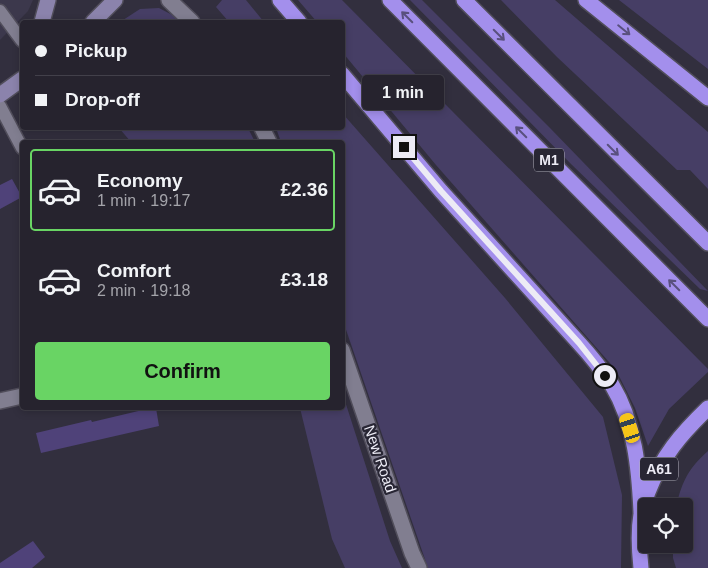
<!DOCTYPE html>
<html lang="en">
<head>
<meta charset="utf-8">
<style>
  :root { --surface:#26232e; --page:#2e2b36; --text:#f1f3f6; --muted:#a4a4aa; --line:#42404a; --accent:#69d464 }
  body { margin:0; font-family:Helvetica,sans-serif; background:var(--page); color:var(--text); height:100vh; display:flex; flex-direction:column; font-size:19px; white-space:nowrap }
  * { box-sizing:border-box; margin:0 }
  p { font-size:16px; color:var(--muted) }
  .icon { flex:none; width:28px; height:28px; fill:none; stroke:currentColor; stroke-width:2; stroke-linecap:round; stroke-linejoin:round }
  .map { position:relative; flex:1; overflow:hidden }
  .panel { position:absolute; left:20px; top:140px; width:325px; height:270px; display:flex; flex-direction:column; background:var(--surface); border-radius:5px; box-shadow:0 2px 8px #0003,0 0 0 1px var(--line) }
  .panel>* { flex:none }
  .banner { position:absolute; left:20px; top:20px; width:325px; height:110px; border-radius:5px; box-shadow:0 2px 8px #0003,0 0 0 1px var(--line); display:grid; align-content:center; height:110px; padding:0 15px; background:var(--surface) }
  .controls { position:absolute; left:638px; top:498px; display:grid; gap:10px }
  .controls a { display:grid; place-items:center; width:55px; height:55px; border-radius:5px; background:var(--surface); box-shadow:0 2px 8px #0003,0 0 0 1px var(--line); font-size:25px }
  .end { position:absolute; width:22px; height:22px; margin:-11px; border:6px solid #ecebf5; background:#111; box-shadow:0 0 0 2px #111 }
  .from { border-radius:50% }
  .bubble { position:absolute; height:35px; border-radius:5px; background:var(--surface); box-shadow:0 2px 8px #0003,0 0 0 1px var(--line); font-size:16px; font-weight:700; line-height:35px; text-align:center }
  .car { position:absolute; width:15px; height:30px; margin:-15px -8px; border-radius:6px; box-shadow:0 0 4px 1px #0007; background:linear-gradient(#f5c518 24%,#345 0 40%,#f5c518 0 76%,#345 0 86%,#f5c518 0) }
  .banner b { display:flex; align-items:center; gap:18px; height:48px; font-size:19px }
  .banner b+b { border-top:1px solid var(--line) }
  .banner i { width:12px; height:12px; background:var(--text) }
  ul { padding:9px 0 0; list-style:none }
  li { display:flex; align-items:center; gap:15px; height:82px; margin:0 10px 8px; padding:0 5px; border:2px solid transparent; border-radius:5px }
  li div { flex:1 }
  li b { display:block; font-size:19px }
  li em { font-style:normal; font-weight:700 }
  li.current { border-color:var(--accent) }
  li>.icon { width:45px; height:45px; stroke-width:1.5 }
  .button { display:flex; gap:10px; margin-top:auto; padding:10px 15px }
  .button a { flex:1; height:58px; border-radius:5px; background:var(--accent); color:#111; font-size:20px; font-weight:700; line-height:58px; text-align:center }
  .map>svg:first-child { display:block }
</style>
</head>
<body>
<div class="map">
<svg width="708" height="568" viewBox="0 0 708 568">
  <rect width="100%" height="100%" fill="#322f3e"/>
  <path fill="#3c384c" d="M0,0H33L28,11L0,40Z"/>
  <path fill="#463e65" d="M222,0H246L264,22H229L216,7Z
    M298,0H342L708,369V372L669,409L648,446L635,408L616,370L436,165L343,53L342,22H317Z
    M410,0H422L550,128L708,291L700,289L571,164Z
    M501,0H555L708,132V189L690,170H677L557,57Z
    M619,0H708V69Z
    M159,8L178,18L182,22H120L140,9Z
    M343,114L505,298L603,417L622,495L621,568H428L343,321L342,142H281L276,128H342Z
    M119,128H248L255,142H131Z
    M343,395L390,541L402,568H345L332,539L300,408H342Z
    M708,451V568H676L673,558V544H684V506H676C683,480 688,469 708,451Z"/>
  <path fill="#4f4279" d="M12,179L22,197L0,209V185Z
    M151,408H156L159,426L41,453L36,433L91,420L92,422Z
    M33,541L45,557L32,568H0V563Z"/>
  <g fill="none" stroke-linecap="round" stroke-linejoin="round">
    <g stroke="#514e5b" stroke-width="15">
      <path id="lane" d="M0,11L22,41
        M0,106L22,148"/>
    </g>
    <g stroke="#514e5b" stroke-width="18">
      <path id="street" d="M169,0L192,22
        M262,128L269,142
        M342,350L412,553L419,568
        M0,401L22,396"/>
    </g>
    <g stroke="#514e5b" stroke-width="18">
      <path id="secondary" d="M42,22L48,0
        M93,22L115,0
        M0,95L22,79"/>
    </g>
    <g stroke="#514e5b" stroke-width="18">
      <path id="highway" d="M280,0L299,22
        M390,0L708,319
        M464,0L708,243
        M586,0L708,98
        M342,74L441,191L579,343C591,356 602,370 612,385C635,423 639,469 641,512
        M641,568C639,550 638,532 641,514C642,507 646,499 648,492C662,456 681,434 708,408"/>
    </g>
    <use href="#lane" stroke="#817e90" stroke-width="12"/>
    <use href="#street" stroke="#817e90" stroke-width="15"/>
    <use href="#secondary" stroke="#8b83ac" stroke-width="15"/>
    <use href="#highway" stroke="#a38fec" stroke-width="15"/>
  </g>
  <defs><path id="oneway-shaft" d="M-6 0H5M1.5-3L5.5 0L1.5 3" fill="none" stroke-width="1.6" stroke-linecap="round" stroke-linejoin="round" transform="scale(1.25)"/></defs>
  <g stroke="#59507e">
    <use href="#oneway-shaft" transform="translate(407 17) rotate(-135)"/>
    <use href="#oneway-shaft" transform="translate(624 30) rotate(39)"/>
    <use href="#oneway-shaft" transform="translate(499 35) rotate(45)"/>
    <use href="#oneway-shaft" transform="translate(521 132) rotate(-135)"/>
    <use href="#oneway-shaft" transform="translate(613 150) rotate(45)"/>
    <use href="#oneway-shaft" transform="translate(674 285) rotate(-135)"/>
  </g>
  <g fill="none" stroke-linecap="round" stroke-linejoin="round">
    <path stroke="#ecebf5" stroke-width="6" d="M404,147L441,191L579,343L605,376"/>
  </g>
  <g text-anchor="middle" stroke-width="4.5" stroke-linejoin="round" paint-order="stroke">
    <g fill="#282634" stroke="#b1b0bb" stroke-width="1">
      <rect x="534" y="148.5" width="30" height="23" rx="4"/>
      <rect x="640" y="457.5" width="38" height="23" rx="4"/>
    </g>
    <g font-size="14" font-weight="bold" fill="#ecebf5">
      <text x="549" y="165">M1</text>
      <text x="659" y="474">A61</text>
    </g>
    <g font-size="15" fill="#ecebf5" stroke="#282634">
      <text transform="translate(380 459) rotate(71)" y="5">New Road</text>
    </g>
  </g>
</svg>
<div class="controls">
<a><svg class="icon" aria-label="locate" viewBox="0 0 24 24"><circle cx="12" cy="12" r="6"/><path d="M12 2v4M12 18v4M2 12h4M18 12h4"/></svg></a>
</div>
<i class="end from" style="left:605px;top:376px"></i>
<i class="end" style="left:404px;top:147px"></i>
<div class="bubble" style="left:362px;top:75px;width:82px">1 min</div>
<i class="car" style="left:630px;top:428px;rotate:342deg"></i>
<div class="banner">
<b><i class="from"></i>Pickup</b>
<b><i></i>Drop-off</b>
</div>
<section class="panel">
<ul>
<li class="current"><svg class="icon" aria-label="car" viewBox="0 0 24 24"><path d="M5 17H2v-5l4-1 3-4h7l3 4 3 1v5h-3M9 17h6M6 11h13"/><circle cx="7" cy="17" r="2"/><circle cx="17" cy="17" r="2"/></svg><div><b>Economy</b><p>1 min · 19:17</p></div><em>£2.36</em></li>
<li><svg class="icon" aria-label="car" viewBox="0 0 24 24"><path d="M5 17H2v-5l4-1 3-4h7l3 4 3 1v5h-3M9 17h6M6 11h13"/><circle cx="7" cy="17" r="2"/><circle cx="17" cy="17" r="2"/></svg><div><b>Comfort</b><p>2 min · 19:18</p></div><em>£3.18</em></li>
</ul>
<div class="button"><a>Confirm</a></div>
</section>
</div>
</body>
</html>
